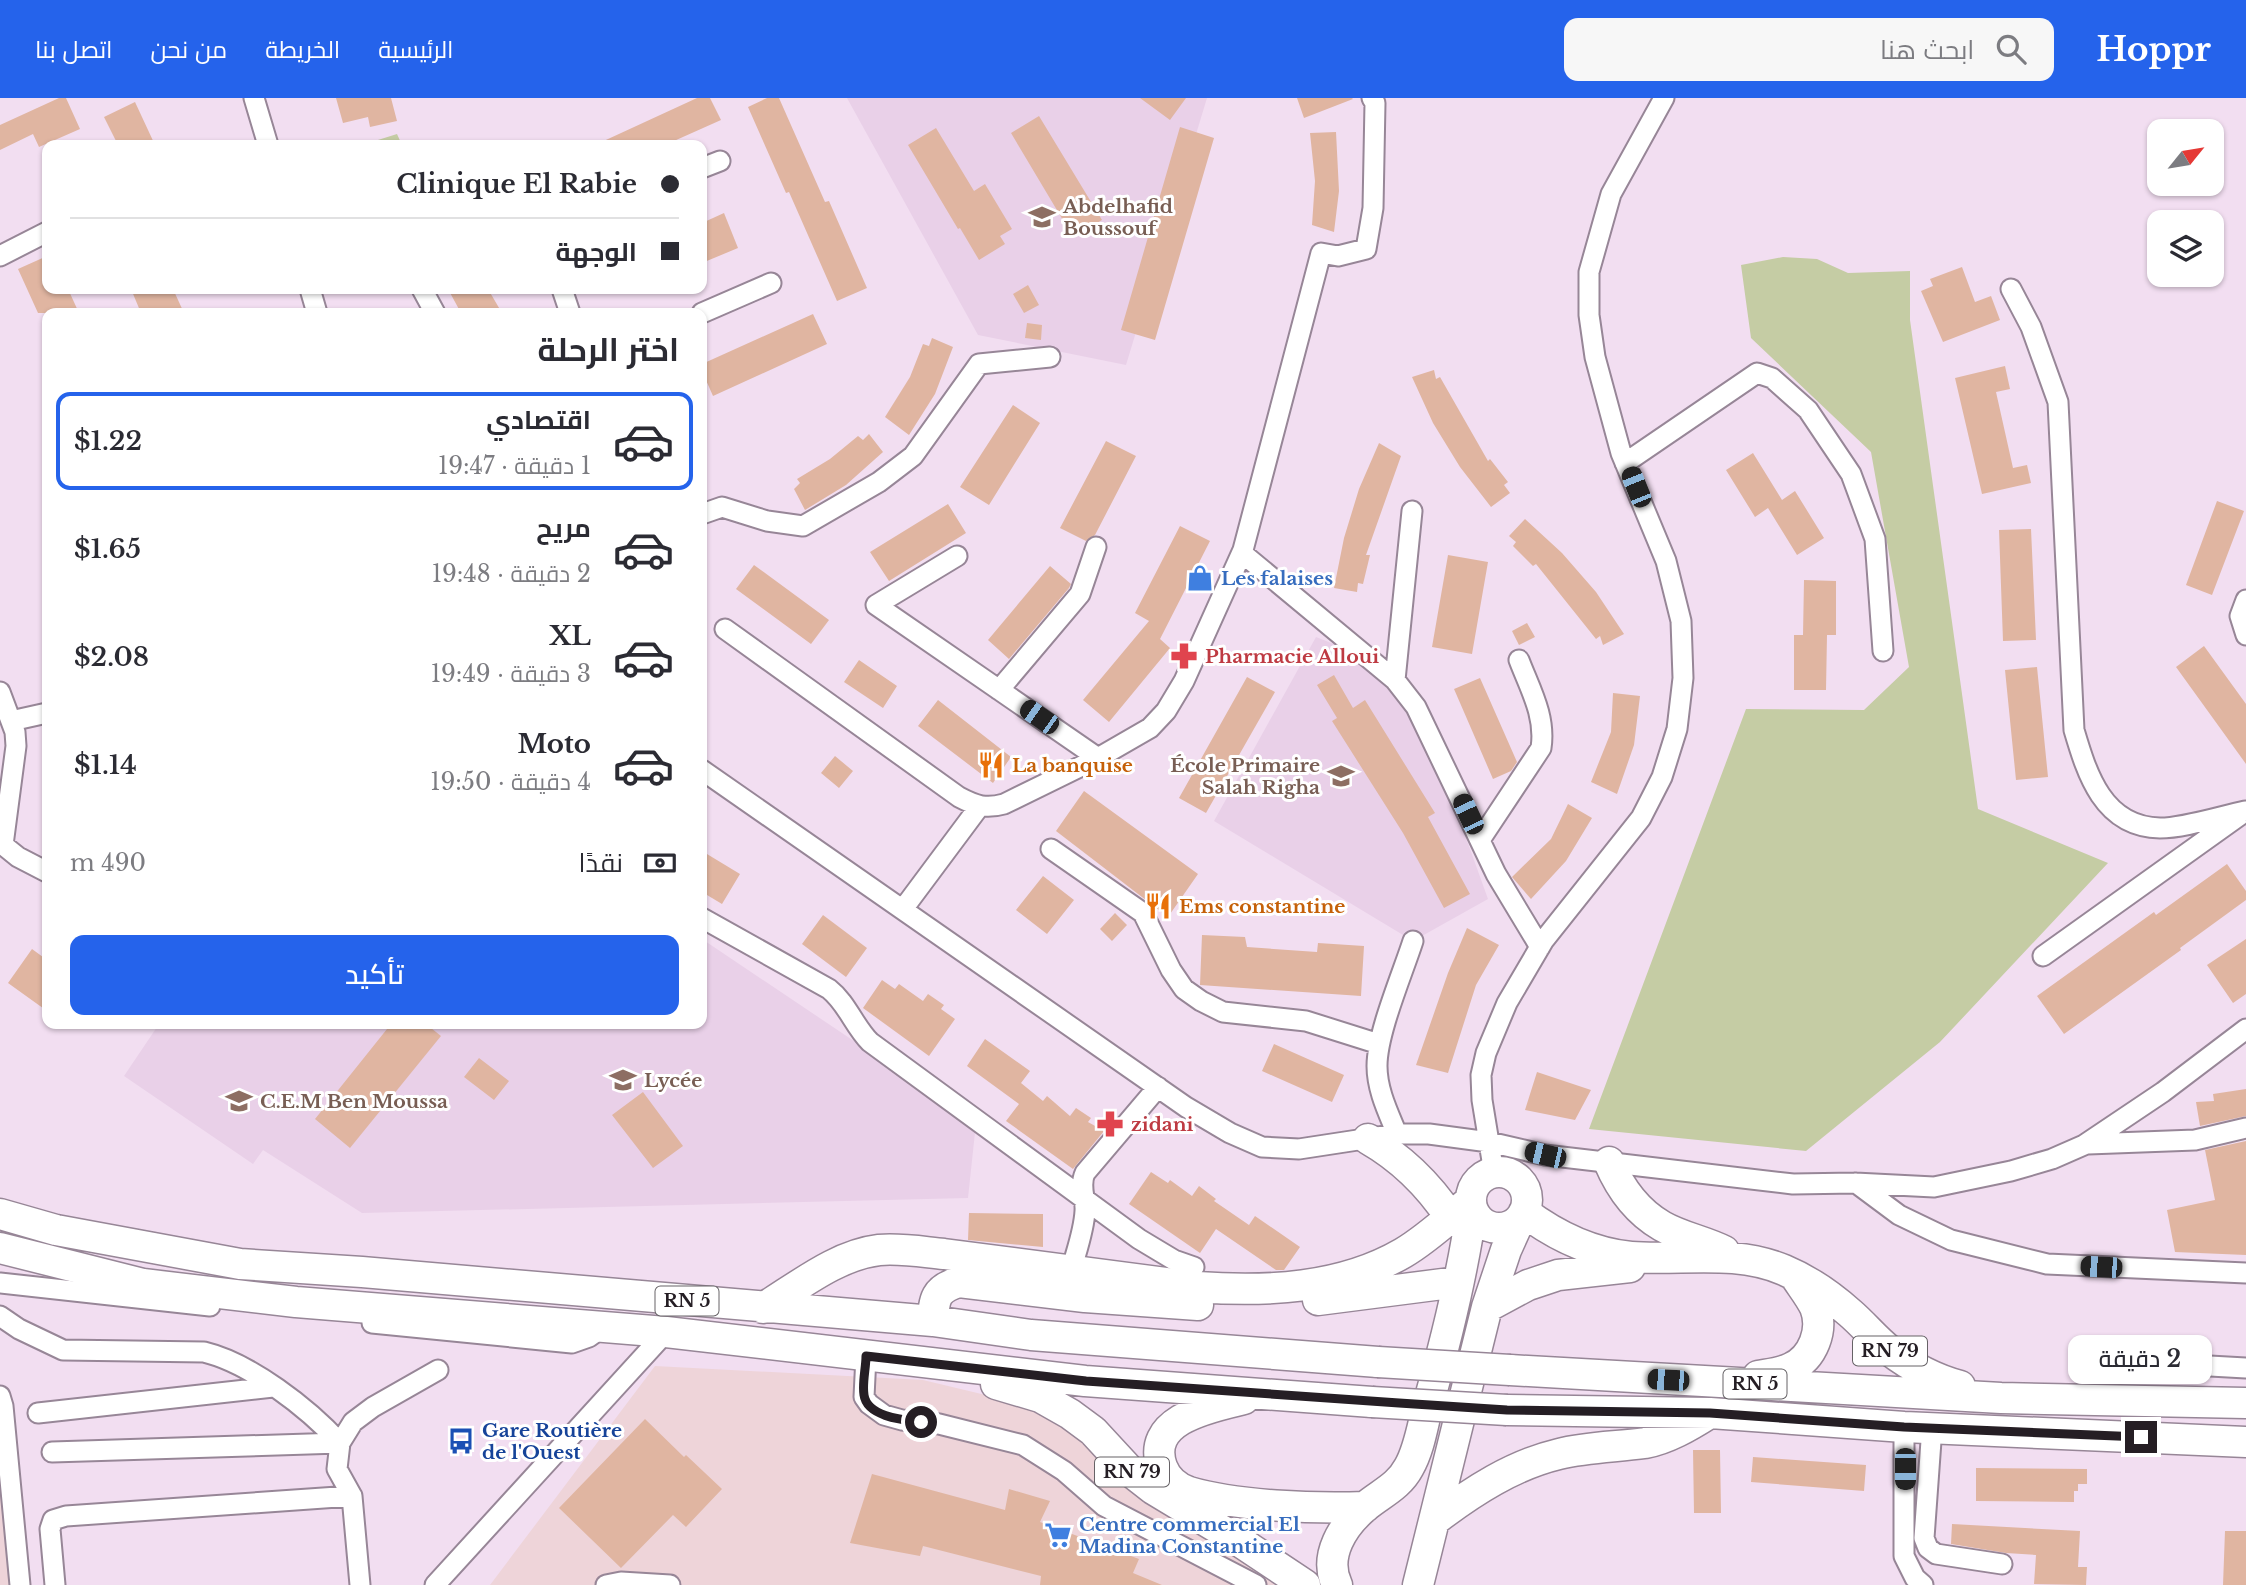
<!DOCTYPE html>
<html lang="ar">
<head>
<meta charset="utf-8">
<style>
  :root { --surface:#fff; --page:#f7f7f7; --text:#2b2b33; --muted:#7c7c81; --line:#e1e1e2; --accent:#2563eb }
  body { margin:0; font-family:"Libre Baskerville",Cairo,serif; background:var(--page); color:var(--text); direction:rtl; height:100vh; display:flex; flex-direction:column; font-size:26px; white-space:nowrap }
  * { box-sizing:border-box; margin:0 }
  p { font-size:23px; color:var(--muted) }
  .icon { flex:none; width:38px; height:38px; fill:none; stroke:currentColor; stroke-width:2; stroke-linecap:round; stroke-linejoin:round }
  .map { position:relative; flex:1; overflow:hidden; direction:ltr }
  .side { position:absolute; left:42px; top:210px; width:665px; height:721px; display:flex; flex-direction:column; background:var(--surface); border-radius:14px; box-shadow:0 2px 5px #0004; direction:rtl }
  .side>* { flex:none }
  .guide { position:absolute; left:42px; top:42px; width:665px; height:154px; border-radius:14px; box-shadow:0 2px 5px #0004; direction:rtl; display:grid; align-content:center; height:154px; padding:0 28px; background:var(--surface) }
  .needle { width:46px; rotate:60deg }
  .tools { position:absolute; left:2147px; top:21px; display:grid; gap:14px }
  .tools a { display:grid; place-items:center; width:77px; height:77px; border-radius:14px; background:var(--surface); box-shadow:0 2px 5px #0004; font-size:35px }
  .end { position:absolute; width:32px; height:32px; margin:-16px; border:9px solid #251e24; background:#fff; box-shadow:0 0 0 4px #fff }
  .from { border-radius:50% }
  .bubble { position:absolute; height:49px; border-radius:14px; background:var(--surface); box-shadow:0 2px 5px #0004; font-size:23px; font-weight:600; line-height:49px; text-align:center; direction:rtl }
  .car { position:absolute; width:21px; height:42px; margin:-21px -10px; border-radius:9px; box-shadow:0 0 5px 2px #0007; background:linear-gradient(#222 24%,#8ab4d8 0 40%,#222 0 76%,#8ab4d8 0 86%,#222 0) }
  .guide b { display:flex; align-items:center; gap:24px; height:66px; font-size:26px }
  .guide b+b { border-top:2px solid var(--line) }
  .guide i { width:18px; height:18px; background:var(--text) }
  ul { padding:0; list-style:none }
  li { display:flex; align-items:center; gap:21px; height:98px; margin:0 14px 10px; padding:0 14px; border:4px solid transparent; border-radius:14px }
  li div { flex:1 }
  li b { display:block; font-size:26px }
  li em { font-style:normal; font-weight:600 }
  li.current { border-color:var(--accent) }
  li>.icon { width:63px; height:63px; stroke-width:1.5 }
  h2 { padding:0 28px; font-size:32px; line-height:84px }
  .pay { display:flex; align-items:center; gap:18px; height:77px; padding:0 28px; font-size:26px }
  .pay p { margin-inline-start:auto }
  .button { display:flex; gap:14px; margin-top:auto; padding:14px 28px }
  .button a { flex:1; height:80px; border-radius:14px; background:var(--accent); color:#fff; font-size:28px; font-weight:600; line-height:80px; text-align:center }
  header { display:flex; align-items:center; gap:42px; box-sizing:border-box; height:98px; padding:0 35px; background:var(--accent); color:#fff }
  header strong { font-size:33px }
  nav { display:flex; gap:38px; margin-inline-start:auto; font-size:24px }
  .search { width:490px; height:63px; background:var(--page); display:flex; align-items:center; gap:18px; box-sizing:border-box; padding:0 24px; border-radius:14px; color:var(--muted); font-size:26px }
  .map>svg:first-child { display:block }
</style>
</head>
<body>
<header>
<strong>Hoppr</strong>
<div class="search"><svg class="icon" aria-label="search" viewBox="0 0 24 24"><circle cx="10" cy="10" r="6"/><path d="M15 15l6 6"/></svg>ابحث هنا</div>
<nav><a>الرئيسية</a><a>الخريطة</a><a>من نحن</a><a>اتصل بنا</a></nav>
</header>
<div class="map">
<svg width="2246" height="1487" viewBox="0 0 2246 1487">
  <rect width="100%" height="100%" fill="#f2def1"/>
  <path fill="#e9d0e8" d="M847,0H1207L1126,267L978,237Z
    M1316,539L1364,558L1428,634L1488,801L1413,843L1214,723Z
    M702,841L976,1025L968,1100L362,1115L263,1052L253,1066L124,978L159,926H702Z"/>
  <path fill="#eed4d9" d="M655,1268L923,1282L1031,1308L1072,1333L1303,1487H490Z
    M0,1336L14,1487H0Z"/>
  <path fill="#c5cca4" d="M397,36L402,47H362Z
    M1783,159L1817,161L1848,175L1910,173V222L1978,711L2108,765L1940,944L1806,1053L1589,1031L1746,611L1864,612L1909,569L1871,354L1751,240L1741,167Z"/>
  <path fill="#e0b5a1" d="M59,0H66L80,31L39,49L33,36L0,52V27Z
    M336,0H391L397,23L370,29L368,19L343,25Z
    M697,0H710L721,22L665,47H595Z
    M767,0H779L825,104L829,103L867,190L837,203L789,94L786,95L748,9Z
    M1140,0H1186L1170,22Z
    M1297,0H1352L1353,1L1304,20Z
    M135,4L155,47H118L104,19Z
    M1039,18L1102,122L1073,139L1011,35Z
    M1180,29L1214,40L1155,242L1121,232Z
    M936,30L974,93L985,86L1012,131L1000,138L1005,146L979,162L960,130L958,131L908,47Z
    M1336,34L1339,93L1334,134L1312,127L1315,83L1310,35Z
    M724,115L738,150L702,165V125Z
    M47,158V191H68L79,215H38L18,171Z
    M1962,169L1975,204L1991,198L2000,222L1943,244L1921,193L1933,188L1930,181Z
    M1028,187L1039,207L1024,215L1013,196Z
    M131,191H173L184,215H141Z
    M448,191H488L502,215H461Z
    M813,216L827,246L713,298L702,273V266Z
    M1027,225L1042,227L1041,242L1025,240Z
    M932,240L953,249L935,296L909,337L885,319L910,279L923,246L929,248Z
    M2005,268L2010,291L1996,294L2013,370L2027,367L2031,385L1982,396L1955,280Z
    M1434,272L1436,281L1440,279L1488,363L1490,361L1508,384L1504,387L1510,395L1491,409L1460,369L1433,325L1412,279Z
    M1013,307L1040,325L989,407L960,389Z
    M869,336L883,354L846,387L805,412L794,391L800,385L797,381L830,361L858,338L863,342Z
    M1106,343L1136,358L1095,437L1086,443L1060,430Z
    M1379,345L1401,358L1366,457H1370L1363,486L1358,485L1357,494L1334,490L1344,440L1359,391Z
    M1753,355L1782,402L1795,393L1824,440L1797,457L1768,410L1755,419L1726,372Z
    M2217,403L2244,413L2212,497L2186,487Z
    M948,406L966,435L889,483L870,454Z
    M1525,421L1562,455L1596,494L1624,536L1603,547L1600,538L1596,541L1536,466L1533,468L1513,448L1516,444L1509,438Z
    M1180,428L1210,443L1160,541L1170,550L1109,624L1083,602L1149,523L1135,515Z
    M2031,431L2036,542L2003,543L1999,432Z
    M1448,457L1488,464L1472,556L1432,549Z
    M754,467L829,522L811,546L736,491Z
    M1050,468L1071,486L1069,490L1009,561L988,542Z
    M1804,482L1836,483V537H1827L1826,592H1794V537H1803Z
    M1527,525L1535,539L1519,547L1512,533Z
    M2204,548L2246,606V666L2176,569Z
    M859,562L897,588L883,610L844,584Z
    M2037,569L2048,679L2016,682L2005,572Z
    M1334,577L1353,610L1365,602L1435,715L1428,719L1470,796L1444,810L1403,735L1332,623L1337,620L1317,587Z
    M1247,579L1275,594L1206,715L1179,700Z
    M1480,580L1517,664L1511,673L1493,681L1454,591Z
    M1613,595L1640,598L1634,647L1617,696L1591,684L1611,634Z
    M938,602L1011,659L993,685L918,628Z
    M835,658L853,673L839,690L821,675Z
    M1084,693L1198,776L1168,819L1056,733Z
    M1568,706L1592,720L1566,763L1531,801L1512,779L1551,741Z
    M702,753L740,776L722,806L702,794Z
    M2227,766L2246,793V802L2180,850L2181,852L2064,936L2037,898L2154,814L2156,817Z
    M1043,778L1074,802L1047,836L1016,812Z
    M1115,815L1127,827L1112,843L1100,831Z
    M823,817L867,850L846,879L802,846Z
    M1467,830L1499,847L1476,887L1448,975L1416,967L1448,875Z
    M1202,837L1245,839L1247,849L1317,854L1318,845L1364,848L1361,898L1200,887Z
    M2246,841V896L2233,905L2207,867Z
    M32,851L47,862V913L8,885Z
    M882,882L895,891L899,886L923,903L928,896L944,907L941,911L955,921L929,958L863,910Z
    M391,926H426L441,938L350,1050L315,1021Z
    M985,941L1030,973L1021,985L1043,1003L1047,998L1070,1018L1076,1010L1091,1020L1088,1024L1104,1033L1073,1071L1006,1023L1019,1006L967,968Z
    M1274,946L1344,977L1332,1004L1262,973Z
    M479,960L509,983L494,1002L464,979Z
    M1537,974L1591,992L1575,1022L1525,1012Z
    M2246,991V1018L2200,1028L2196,1004L2214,1003L2213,996Z
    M643,994L683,1048L653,1070L612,1017Z
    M2246,1043V1157L2175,1154L2167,1112L2215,1102L2205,1052Z
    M1151,1074L1168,1085L1170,1082L1192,1098L1199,1088L1216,1101L1214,1103L1249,1127L1255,1118L1300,1149L1284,1172H1276L1216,1131L1200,1155L1129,1106Z
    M969,1115L1043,1116V1149L968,1142Z
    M645,1321L684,1359L686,1357L722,1391L686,1429L673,1417L621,1470L559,1410Z
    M1693,1352H1720L1721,1415H1694Z
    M1753,1359L1866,1367L1864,1393L1751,1384Z
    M1976,1370L2087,1371V1386H2078V1393H2074V1404L1976,1403Z
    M872,1376L1005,1412L1009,1391L1050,1403L1040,1424L1139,1461L1133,1475L1162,1487H1040L1041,1478L923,1448L920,1458L850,1445Z
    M1952,1426L2080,1433L2078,1469H2087L2086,1487L2034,1486L2036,1457L2006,1455L1951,1446Z
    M2225,1433H2246V1487H2223Z"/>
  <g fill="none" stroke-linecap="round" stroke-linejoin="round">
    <g stroke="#978697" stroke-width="23">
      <path id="minor" d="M254,0L268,47
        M702,70L720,63
        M0,158L47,134
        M310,191L317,215
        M422,191L435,215
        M562,191L570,215
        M2011,191L2031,229L2058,304L2074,632C2087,676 2103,729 2160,730C2184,730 2221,718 2245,713
        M702,215L771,185
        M1625,365L1757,275L1772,280L1808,312L1851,376L1875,441L1883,553
        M702,416L722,409L767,423L803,428L879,384L913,358L979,266L1050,259
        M1242,455L1395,582L1416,609L1496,776L1540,849
        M957,458L876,507L1098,660
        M2246,502L2240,518L2246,537
        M725,531L959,699C976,708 986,711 1004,706L1098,660L1150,630L1166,613L1184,583L1243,452L1321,155L1338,158L1366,151L1373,110L1375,5L1372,0
        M1395,582L1412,413
        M999,592L1080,496L1096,449
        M0,594L15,634L16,648L3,747L18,759L47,774
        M11,623L47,615
        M702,672L1186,1009L1230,1035L1262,1049L1299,1051L1397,1036H1429L1489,1044L1545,1057L1793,1086L1855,1085L1934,1089L2011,1073L2052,1061L2084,1047L2163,994L2246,931
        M1480,742L1541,650C1546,618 1530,591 1519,562
        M1051,751L1143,815L1171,872L1184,891L1201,903L1223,914L1306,923L1379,946
        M903,811L979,709
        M702,820L829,891C847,905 854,928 870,944L1139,1141L1174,1162L1194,1169
        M2043,858L2239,718
        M1397,1036C1388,1014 1377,992 1377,968C1377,935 1402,877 1413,843
        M2088,1046L2195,1042L2246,1030
        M1494,1075L1482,1002L1481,977L1486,955L1507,905L1544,842L1641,720L1662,679L1677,631L1683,580L1681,523L1666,463L1621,355L1595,259L1589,217V174L1611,96L1664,0
        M1856,1085L1899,1117L1951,1142L2047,1166L2246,1175
        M1071,1173C1076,1154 1084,1133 1085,1113C1086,1100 1079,1088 1085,1075L1158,989
        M0,1185L210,1208
        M0,1218L19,1231L63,1252L204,1254C250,1265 308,1310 340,1345
        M372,1225L572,1245L589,1239L603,1229
        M866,1258L864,1299L869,1306L884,1317L902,1322L939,1326L1023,1347L1064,1373L1104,1408L1256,1487
        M2156,1265L2246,1270
        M0,1298L3,1308L20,1487
        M38,1315L273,1289
        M1904,1329V1458L1915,1480L1923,1487
        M1932,1329L1924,1440L1928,1450L1936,1456L2002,1466
        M52,1354L340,1345
        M55,1487L50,1431L53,1422L66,1418L352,1398
        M360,1487L352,1398L337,1371L340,1345L353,1324L373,1309L438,1272
        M435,1487L666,1234
        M606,1487L621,1484L670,1487"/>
    </g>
    <g stroke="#978697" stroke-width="33">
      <path id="highway" d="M1368,1041C1403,1061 1428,1086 1450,1119
        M1609,1064C1620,1090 1636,1113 1662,1128C1681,1139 1704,1143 1724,1153
        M1471 1102a28 28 0 1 1 56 0a28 28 0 1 1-56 0Z
        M1524,1114C1556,1138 1590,1155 1631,1159C1681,1163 1735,1151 1784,1172C1808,1182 1831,1198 1850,1215C1864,1227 1875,1241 1889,1252C1910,1268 1934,1281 1960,1288
        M0,1116L56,1132L240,1166L362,1174L933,1223L1031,1237L1378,1264
        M0,1150L143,1186L296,1204L666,1234L1085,1283L1372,1304
        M1318,1202L1458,1184
        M1487,1209L1528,1187L1558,1177L1630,1169
        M763,1210C799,1188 837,1157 879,1152C901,1150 923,1154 944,1156L1197,1189C1266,1194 1341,1191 1403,1155C1427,1141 1449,1120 1471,1102
        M933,1223C934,1201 935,1191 959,1184L1085,1199L1198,1207
        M1510,1272L2001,1300L2246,1305
        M1758,1278C1769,1276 1781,1275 1791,1270C1813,1260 1824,1232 1815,1209C1810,1199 1803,1190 1797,1181
        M996,1286L1040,1299L1070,1316L1093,1333L1130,1373L1153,1391L1236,1441L1305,1487
        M1244,1301C1211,1309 1145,1321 1162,1369C1167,1382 1177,1390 1189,1394C1236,1408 1315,1411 1365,1409
        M1507,1312L1710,1315L1904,1329L2246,1344
        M1436,1421C1473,1393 1513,1367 1559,1356C1587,1349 1616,1349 1645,1345C1667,1341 1689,1328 1708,1316
        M1337,1487C1323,1458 1343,1427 1366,1408C1382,1395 1399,1388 1409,1369C1420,1350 1423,1324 1429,1303C1447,1239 1463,1174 1472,1109
        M1418,1487L1487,1209L1506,1152L1520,1121"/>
    </g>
    <use href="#minor" stroke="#fff" stroke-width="19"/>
    <use href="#highway" stroke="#fff" stroke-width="30"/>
    <g stroke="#978697" stroke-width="33" stroke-linecap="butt">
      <path id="highway-bridge" d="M1378,1264L1510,1272
        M1372,1304L1507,1312"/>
    </g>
    <use href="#highway-bridge" stroke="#fff" stroke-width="30"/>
  </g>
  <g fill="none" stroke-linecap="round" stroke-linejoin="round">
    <path stroke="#251e24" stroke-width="9" d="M921,1324C904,1322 867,1319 864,1297C862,1285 866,1270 866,1258L1086,1283L1399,1305L1507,1312L1710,1315L1904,1329L2141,1339"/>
  </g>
  <defs>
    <g id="school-bare" transform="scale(2.1)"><path d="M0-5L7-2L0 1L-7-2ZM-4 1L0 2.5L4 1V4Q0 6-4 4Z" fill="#8d6e63" stroke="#fff" stroke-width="2.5" paint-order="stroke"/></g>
    <g id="shop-bare" transform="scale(2.1)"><path d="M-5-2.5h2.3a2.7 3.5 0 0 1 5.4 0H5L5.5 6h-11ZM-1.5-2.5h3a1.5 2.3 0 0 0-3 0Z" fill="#3f7fe0" stroke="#fff" stroke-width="2.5" paint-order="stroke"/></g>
    <g id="pharmacy-bare" transform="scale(2.1)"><path d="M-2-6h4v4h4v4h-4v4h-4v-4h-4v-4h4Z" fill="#e0444e" stroke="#fff" stroke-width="2.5" paint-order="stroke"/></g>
    <g id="restaurant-bare" transform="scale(2.1)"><path d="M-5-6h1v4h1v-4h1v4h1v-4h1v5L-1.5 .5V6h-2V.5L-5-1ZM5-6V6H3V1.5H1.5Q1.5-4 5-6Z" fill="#e8710a" stroke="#fff" stroke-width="2.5" paint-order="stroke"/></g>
    <g id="bus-bare" transform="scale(2.1)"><path d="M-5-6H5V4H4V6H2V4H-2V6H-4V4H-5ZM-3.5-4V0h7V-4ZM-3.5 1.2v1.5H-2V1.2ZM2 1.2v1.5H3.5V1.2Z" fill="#1a4fb4" stroke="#fff" stroke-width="2.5" paint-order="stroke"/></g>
    <g id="supermarket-bare" transform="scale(2.1)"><path d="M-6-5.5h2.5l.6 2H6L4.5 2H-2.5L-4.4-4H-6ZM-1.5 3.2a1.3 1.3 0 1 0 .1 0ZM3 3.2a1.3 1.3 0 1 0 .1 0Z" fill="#3f7fe0" stroke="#fff" stroke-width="2.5" paint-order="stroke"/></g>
  </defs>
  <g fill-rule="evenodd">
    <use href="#school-bare" x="1042" y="119"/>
    <use href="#shop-bare" x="1200" y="480"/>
    <use href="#pharmacy-bare" x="1184" y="558"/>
    <use href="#restaurant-bare" x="991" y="667"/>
    <use href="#school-bare" x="1341" y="678"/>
    <use href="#restaurant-bare" x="1158" y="808"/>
    <use href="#school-bare" x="623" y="982"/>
    <use href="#school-bare" x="239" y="1003"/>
    <use href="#pharmacy-bare" x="1110" y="1026"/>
    <use href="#bus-bare" x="461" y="1343"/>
    <use href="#supermarket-bare" x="1058" y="1437"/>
  </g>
  <g text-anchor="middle" stroke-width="6" stroke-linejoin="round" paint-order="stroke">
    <g fill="#fff" stroke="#666266" stroke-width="2">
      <rect x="655.5" y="1188.5" width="63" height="29" rx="5"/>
      <rect x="1853" y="1238.5" width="74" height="29" rx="5"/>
      <rect x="1723.5" y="1271.5" width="63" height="29" rx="5"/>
      <rect x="1095" y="1359.5" width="74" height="29" rx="5"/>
    </g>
    <g font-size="18" font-weight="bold" fill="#251e24">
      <text x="687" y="1209">RN 5</text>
      <text x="1890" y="1259">RN 79</text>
      <text x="1755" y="1292">RN 5</text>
      <text x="1132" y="1380">RN 79</text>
    </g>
    <g font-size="19" font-weight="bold" fill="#785e54" stroke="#fff" text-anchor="start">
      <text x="1063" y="115">Abdelhafid<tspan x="1063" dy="22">Boussouf</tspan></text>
      <text x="1320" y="674" text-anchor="end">École Primaire<tspan x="1320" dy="22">Salah Righa</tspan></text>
      <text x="644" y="989">Lycée</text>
      <text x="260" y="1010">C.E.M Ben Moussa</text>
    </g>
    <g font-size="19" font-weight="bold" fill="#366cbe" stroke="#fff" text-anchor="start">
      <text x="1221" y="487">Les falaises</text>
      <text x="1079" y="1433">Centre commercial El<tspan x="1079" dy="22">Madina Constantine</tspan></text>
    </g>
    <g font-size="19" font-weight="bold" fill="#be3a42" stroke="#fff" text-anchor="start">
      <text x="1205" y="565">Pharmacie Alloui</text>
      <text x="1131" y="1033">zidani</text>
    </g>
    <g font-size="19" font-weight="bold" fill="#c56008" stroke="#fff" text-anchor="start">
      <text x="1012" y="674">La banquise</text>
      <text x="1179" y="815">Ems constantine</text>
    </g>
    <g font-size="19" font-weight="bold" fill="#164399" stroke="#fff" text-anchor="start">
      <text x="482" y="1339">Gare Routière<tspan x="482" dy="22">de l'Ouest</tspan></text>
    </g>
  </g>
</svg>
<div class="tools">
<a><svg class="needle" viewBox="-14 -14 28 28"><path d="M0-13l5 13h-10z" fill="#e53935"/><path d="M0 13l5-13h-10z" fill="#7c7c81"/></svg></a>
<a><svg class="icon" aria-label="layers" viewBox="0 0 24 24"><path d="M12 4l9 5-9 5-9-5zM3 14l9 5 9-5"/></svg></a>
</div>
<i class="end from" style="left:921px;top:1324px"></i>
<i class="end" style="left:2141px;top:1339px"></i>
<div class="bubble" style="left:2068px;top:1237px;width:144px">2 دقيقة</div>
<i class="car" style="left:1636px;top:389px;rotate:338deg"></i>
<i class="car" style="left:1039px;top:619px;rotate:305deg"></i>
<i class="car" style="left:1468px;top:716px;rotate:335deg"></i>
<i class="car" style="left:1545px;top:1057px;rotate:283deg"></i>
<i class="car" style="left:2101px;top:1169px;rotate:273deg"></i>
<i class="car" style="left:1668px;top:1282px;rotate:273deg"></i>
<i class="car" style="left:1905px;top:1371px;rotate:180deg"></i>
<div class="guide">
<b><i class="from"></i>Clinique El Rabie</b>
<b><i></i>الوجهة</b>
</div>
<section class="side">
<h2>اختر الرحلة</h2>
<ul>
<li class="current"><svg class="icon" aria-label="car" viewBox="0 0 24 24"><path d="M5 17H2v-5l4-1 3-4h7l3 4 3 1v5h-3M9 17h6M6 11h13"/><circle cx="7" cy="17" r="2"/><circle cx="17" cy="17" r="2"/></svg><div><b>اقتصادي</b><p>1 دقيقة · 19:47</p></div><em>$1.22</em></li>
<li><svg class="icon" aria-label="car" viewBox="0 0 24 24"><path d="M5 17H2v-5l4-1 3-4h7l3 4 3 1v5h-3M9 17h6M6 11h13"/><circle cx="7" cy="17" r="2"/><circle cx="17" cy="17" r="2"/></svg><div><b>مريح</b><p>2 دقيقة · 19:48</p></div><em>$1.65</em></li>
<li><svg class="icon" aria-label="car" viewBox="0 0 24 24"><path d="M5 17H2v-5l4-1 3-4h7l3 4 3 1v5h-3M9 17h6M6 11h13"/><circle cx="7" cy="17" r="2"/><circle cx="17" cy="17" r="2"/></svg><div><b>XL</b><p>3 دقيقة · 19:49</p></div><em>$2.08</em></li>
<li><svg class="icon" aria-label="car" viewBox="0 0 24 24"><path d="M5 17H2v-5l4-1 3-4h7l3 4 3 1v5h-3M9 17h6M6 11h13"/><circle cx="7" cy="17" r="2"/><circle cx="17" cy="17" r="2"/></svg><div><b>Moto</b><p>4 دقيقة · 19:50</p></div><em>$1.14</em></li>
</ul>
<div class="pay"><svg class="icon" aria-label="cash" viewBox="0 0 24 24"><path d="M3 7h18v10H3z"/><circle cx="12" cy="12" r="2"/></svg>نقدًا<p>490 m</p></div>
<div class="button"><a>تأكيد</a></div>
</section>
</div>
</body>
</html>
